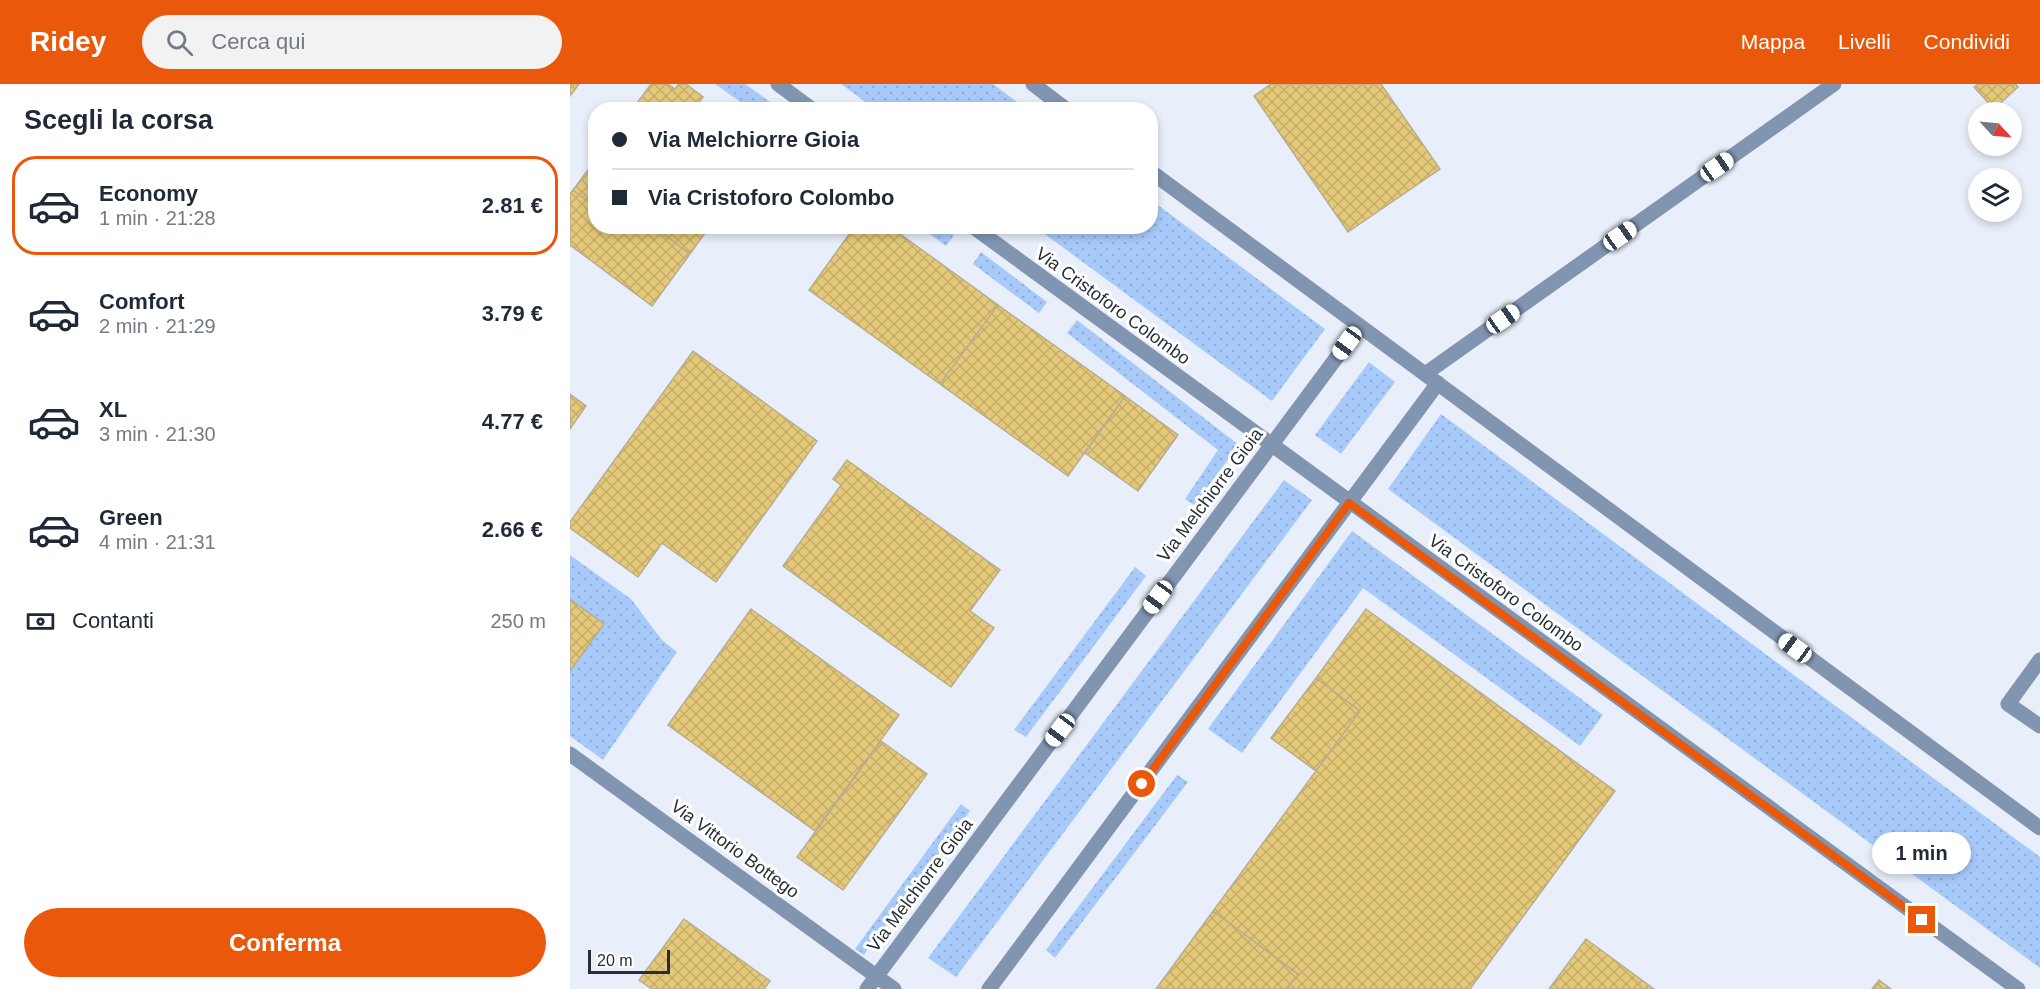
<!DOCTYPE html>
<html lang="it">
<head>
<meta charset="utf-8">
<style>
  :root { --surface:#fff; --page:#f2f2f3; --text:#1f2937; --muted:#747a83; --line:#e0e1e3; --accent:#ea580c }
  body { margin:0; font-family:Helvetica,sans-serif; background:var(--page); color:var(--text); height:100vh; display:flex; flex-direction:column; font-size:22px; white-space:nowrap }
  * { box-sizing:border-box; margin:0 }
  p { font-size:20px; color:var(--muted) }
  .icon { flex:none; width:33px; height:33px; fill:none; stroke:currentColor; stroke-width:2; stroke-linecap:round; stroke-linejoin:round }
  .map { position:relative; flex:1; overflow:hidden }
  .sheet { display:flex; flex-direction:column; background:var(--surface); width:570px }
  .sheet>* { flex:none }
  .top-card { position:absolute; left:18px; top:18px; width:570px; height:132px; border-radius:24px; box-shadow:0 3px 9px #0003; display:grid; align-content:center; height:132px; padding:0 24px; background:var(--surface) }
  .needle { width:39px; rotate:116deg }
  .fabs { position:absolute; left:1398px; top:18px; display:grid; gap:12px }
  .fabs a { display:grid; place-items:center; width:54px; height:54px; border-radius:50%; background:var(--surface); box-shadow:0 3px 9px #0003; font-size:30px }
  .scale { position:absolute; left:18px; bottom:15px; width:82px; box-sizing:border-box; padding-left:6px; border:3px solid #272e37; border-top:0; font-size:16px; line-height:21px; white-space:nowrap; color:#272e37; -webkit-text-stroke:4px #fff; paint-order:stroke }
  .end { position:absolute; width:27px; height:27px; margin:-14px; border:8px solid #ea580c; background:#fff; box-shadow:0 0 0 3px #fff }
  .from { border-radius:50% }
  .bubble { position:absolute; height:42px; border-radius:21px; background:var(--surface); box-shadow:0 3px 9px #0003; font-size:20px; font-weight:700; line-height:42px; text-align:center }
  .car { position:absolute; width:18px; height:36px; margin:-18px -9px; border-radius:8px; box-shadow:0 0 4px 2px #0007; background:linear-gradient(#fff 24%,#345 0 40%,#fff 0 76%,#345 0 86%,#fff 0) }
  .top-card b { display:flex; align-items:center; gap:21px; height:57px; font-size:22px }
  .top-card b+b { border-top:2px solid var(--line) }
  .top-card i { width:15px; height:15px; background:var(--text) }
  ul { padding:0; list-style:none }
  li { display:flex; align-items:center; gap:18px; height:99px; margin:0 12px 9px; padding:0 12px; border:3px solid transparent; border-radius:24px }
  li div { flex:1 }
  li b { display:block; font-size:22px }
  li em { font-style:normal; font-weight:700 }
  li.current { border-color:var(--accent) }
  li>.icon { width:54px; height:54px; stroke-width:1.5 }
  h2 { padding:0 24px; font-size:27px; line-height:72px }
  .pay { display:flex; align-items:center; gap:15px; height:66px; padding:0 24px; font-size:22px }
  .pay p { margin-inline-start:auto }
  .action { display:flex; gap:12px; margin-top:auto; padding:12px 24px }
  .action a { flex:1; height:69px; border-radius:36px; background:var(--accent); color:#fff; font-size:24px; font-weight:700; line-height:69px; text-align:center }
  header { display:flex; align-items:center; gap:36px; box-sizing:border-box; height:84px; padding:0 30px; background:var(--accent); color:#fff }
  header strong { font-size:28px }
  nav { display:flex; gap:33px; margin-inline-start:auto; font-size:21px }
  .search { width:420px; height:54px; background:var(--page); display:flex; align-items:center; gap:15px; box-sizing:border-box; padding:0 21px; border-radius:33px; color:var(--muted); font-size:22px }
  main { display:flex; flex:1; min-height:0 }
  .map>svg:first-child { display:block }
</style>
</head>
<body>
<header>
<strong>Ridey</strong>
<div class="search"><svg class="icon" aria-label="search" viewBox="0 0 24 24"><circle cx="10" cy="10" r="6"/><path d="M15 15l6 6"/></svg>Cerca qui</div>
<nav><a>Mappa</a><a>Livelli</a><a>Condividi</a></nav>
</header>
<main>
<section class="sheet">
<h2>Scegli la corsa</h2>
<ul>
<li class="current"><svg class="icon" aria-label="car" viewBox="0 0 24 24"><path d="M5 17H2v-5l4-1 3-4h7l3 4 3 1v5h-3M9 17h6M6 11h13"/><circle cx="7" cy="17" r="2"/><circle cx="17" cy="17" r="2"/></svg><div><b>Economy</b><p>1 min · 21:28</p></div><em>2.81 €</em></li>
<li><svg class="icon" aria-label="car" viewBox="0 0 24 24"><path d="M5 17H2v-5l4-1 3-4h7l3 4 3 1v5h-3M9 17h6M6 11h13"/><circle cx="7" cy="17" r="2"/><circle cx="17" cy="17" r="2"/></svg><div><b>Comfort</b><p>2 min · 21:29</p></div><em>3.79 €</em></li>
<li><svg class="icon" aria-label="car" viewBox="0 0 24 24"><path d="M5 17H2v-5l4-1 3-4h7l3 4 3 1v5h-3M9 17h6M6 11h13"/><circle cx="7" cy="17" r="2"/><circle cx="17" cy="17" r="2"/></svg><div><b>XL</b><p>3 min · 21:30</p></div><em>4.77 €</em></li>
<li><svg class="icon" aria-label="car" viewBox="0 0 24 24"><path d="M5 17H2v-5l4-1 3-4h7l3 4 3 1v5h-3M9 17h6M6 11h13"/><circle cx="7" cy="17" r="2"/><circle cx="17" cy="17" r="2"/></svg><div><b>Green</b><p>4 min · 21:31</p></div><em>2.66 €</em></li>
</ul>
<div class="pay"><svg class="icon" aria-label="cash" viewBox="0 0 24 24"><path d="M3 7h18v10H3z"/><circle cx="12" cy="12" r="2"/></svg>Contanti<p>250 m</p></div>
<div class="action"><a>Conferma</a></div>
</section>
<div class="map">
<svg width="1470" height="905" viewBox="0 0 1470 905">
  <defs>
    <pattern id="green-dots" width="8" height="8" patternUnits="userSpaceOnUse" patternTransform="scale(1.5)"><rect width="8" height="8" fill="#a8cafa"/><path d="M2 2h.1M6 6h.1" fill="none" stroke="#91aed7" stroke-width="1.8" stroke-linecap="round"/></pattern>
    <pattern id="building-cross-hatch" width="8" height="8" patternUnits="userSpaceOnUse" patternTransform="scale(1.5)"><rect width="8" height="8" fill="#e5c979"/><path d="M0 0l8 8M0 8l8-8" fill="none" stroke="#c4ad69"/></pattern>
  </defs>
  <rect width="100%" height="100%" fill="#e8effa"/>
  <path fill="url(#green-dots)" d="M145,0H175L210,25H180Z
    M271,0H423L457,25H305Z
    M581,116L755,245L702,317L465,143L580,142Z
    M350,143H372L384,151L376,162Z
    M411,168L477,218L469,229L403,180Z
    M507,236L669,361L624,421L615,415L648,366L497,249Z
    M799,278L825,298L771,370L745,351Z
    M871,330L1470,773V884L818,405Z
    M714,396L742,416L386,893L358,874Z
    M782,447L1033,631L1010,662L793,504L672,669L638,645Z
    M0,471L61,515L92,556L107,568L33,676L0,652Z
    M565,483L576,492L456,653L444,646Z
    M607,691L618,698L485,874L476,866Z
    M391,720L400,727L294,871L285,865Z"/>
  <path fill="url(#building-cross-hatch)" stroke="#b7ad92" stroke-width="1.5" d="M0,0H9L0,12Z
    M81,0H98L105,5L109,0H116L133,13L127,21L132,26H62Z
    M701,0H811L870,85L778,148L684,12Z
    M1408,0H1445L1448,3L1424,25L1404,3Z
    M26,75V123L3,106Z
    M3,106L26,123V142H53L56,145L58,142H83L120,170L82,222L0,161V110Z
    M83,142H140L120,170Z
    M285,142H319L428,221L370,300L239,206Z
    M428,221L555,312L498,392L370,300Z
    M123,267L247,357L146,498L92,459L68,493L0,444V438Z
    M0,310L16,322L0,345Z
    M555,312L608,351L568,407L515,369Z
    M277,376L430,486L400,527L424,544L381,603L213,482L271,401L263,395Z
    M0,515L34,540L0,587Z
    M181,525L329,631L245,747L98,641Z
    M796,525L1045,707L900,905H717L728,890L643,827L790,627L746,594Z
    M746,594L790,627L746,687L701,654Z
    M311,657L357,690L273,806L227,773Z
    M643,827L728,890L717,905H586Z
    M114,835L200,897L194,905H82L69,896Z
    M1016,855L1084,905H979Z
    M1309,896L1321,905H1302Z"/>
  <g fill="none" stroke-linecap="round" stroke-linejoin="round">
    <path stroke="#8195b1" stroke-width="15" d="M208,0L243,26
      M463,0L497,26
      M580,87L1470,744
      M402,142L1448,905
      M855,290L1264,0
      M1470,576L1438,620L1470,642
      M0,670L324,905
      M297,905L790,242
      M419,905L868,299"/>
  </g>
  <g fill="none" stroke-linecap="round" stroke-linejoin="round">
    <path stroke="#ea580c" stroke-width="8" d="M572,700L779,419L1352,836"/>
  </g>
  <g text-anchor="middle" stroke-width="6" stroke-linejoin="round" paint-order="stroke">
    <g font-size="18" fill="#272e37" stroke="#fff">
      <text transform="translate(543 222) rotate(36)" y="6">Via Cristoforo Colombo</text>
      <text transform="translate(640 411) rotate(-53)" y="6">Via Melchiorre Gioia</text>
      <text transform="translate(936 509) rotate(36)" y="6">Via Cristoforo Colombo</text>
      <text transform="translate(165 765) rotate(36)" y="6">Via Vittorio Bottego</text>
      <text transform="translate(350 801) rotate(-53)" y="6">Via Melchiorre Gioia</text>
    </g>
  </g>
</svg>
<div class="fabs">
<a><svg class="needle" viewBox="-14 -14 28 28"><path d="M0-13l5 13h-10z" fill="#e53935"/><path d="M0 13l5-13h-10z" fill="#747a83"/></svg></a>
<a><svg class="icon" aria-label="layers" viewBox="0 0 24 24"><path d="M12 4l9 5-9 5-9-5zM3 14l9 5 9-5"/></svg></a>
</div>
<div class="scale">20 m</div>
<i class="end from" style="left:572px;top:700px"></i>
<i class="end" style="left:1352px;top:836px"></i>
<div class="bubble" style="left:1302px;top:748px;width:99px">1 min</div>
<i class="car" style="left:1147px;top:83px;rotate:55deg"></i>
<i class="car" style="left:1050px;top:152px;rotate:55deg"></i>
<i class="car" style="left:933px;top:235px;rotate:55deg"></i>
<i class="car" style="left:777px;top:259px;rotate:216deg"></i>
<i class="car" style="left:588px;top:513px;rotate:216deg"></i>
<i class="car" style="left:1225px;top:564px;rotate:306deg"></i>
<i class="car" style="left:490px;top:646px;rotate:217deg"></i>
<div class="top-card">
<b><i class="from"></i>Via Melchiorre Gioia</b>
<b><i></i>Via Cristoforo Colombo</b>
</div>
</div>
</main>
</body>
</html>
